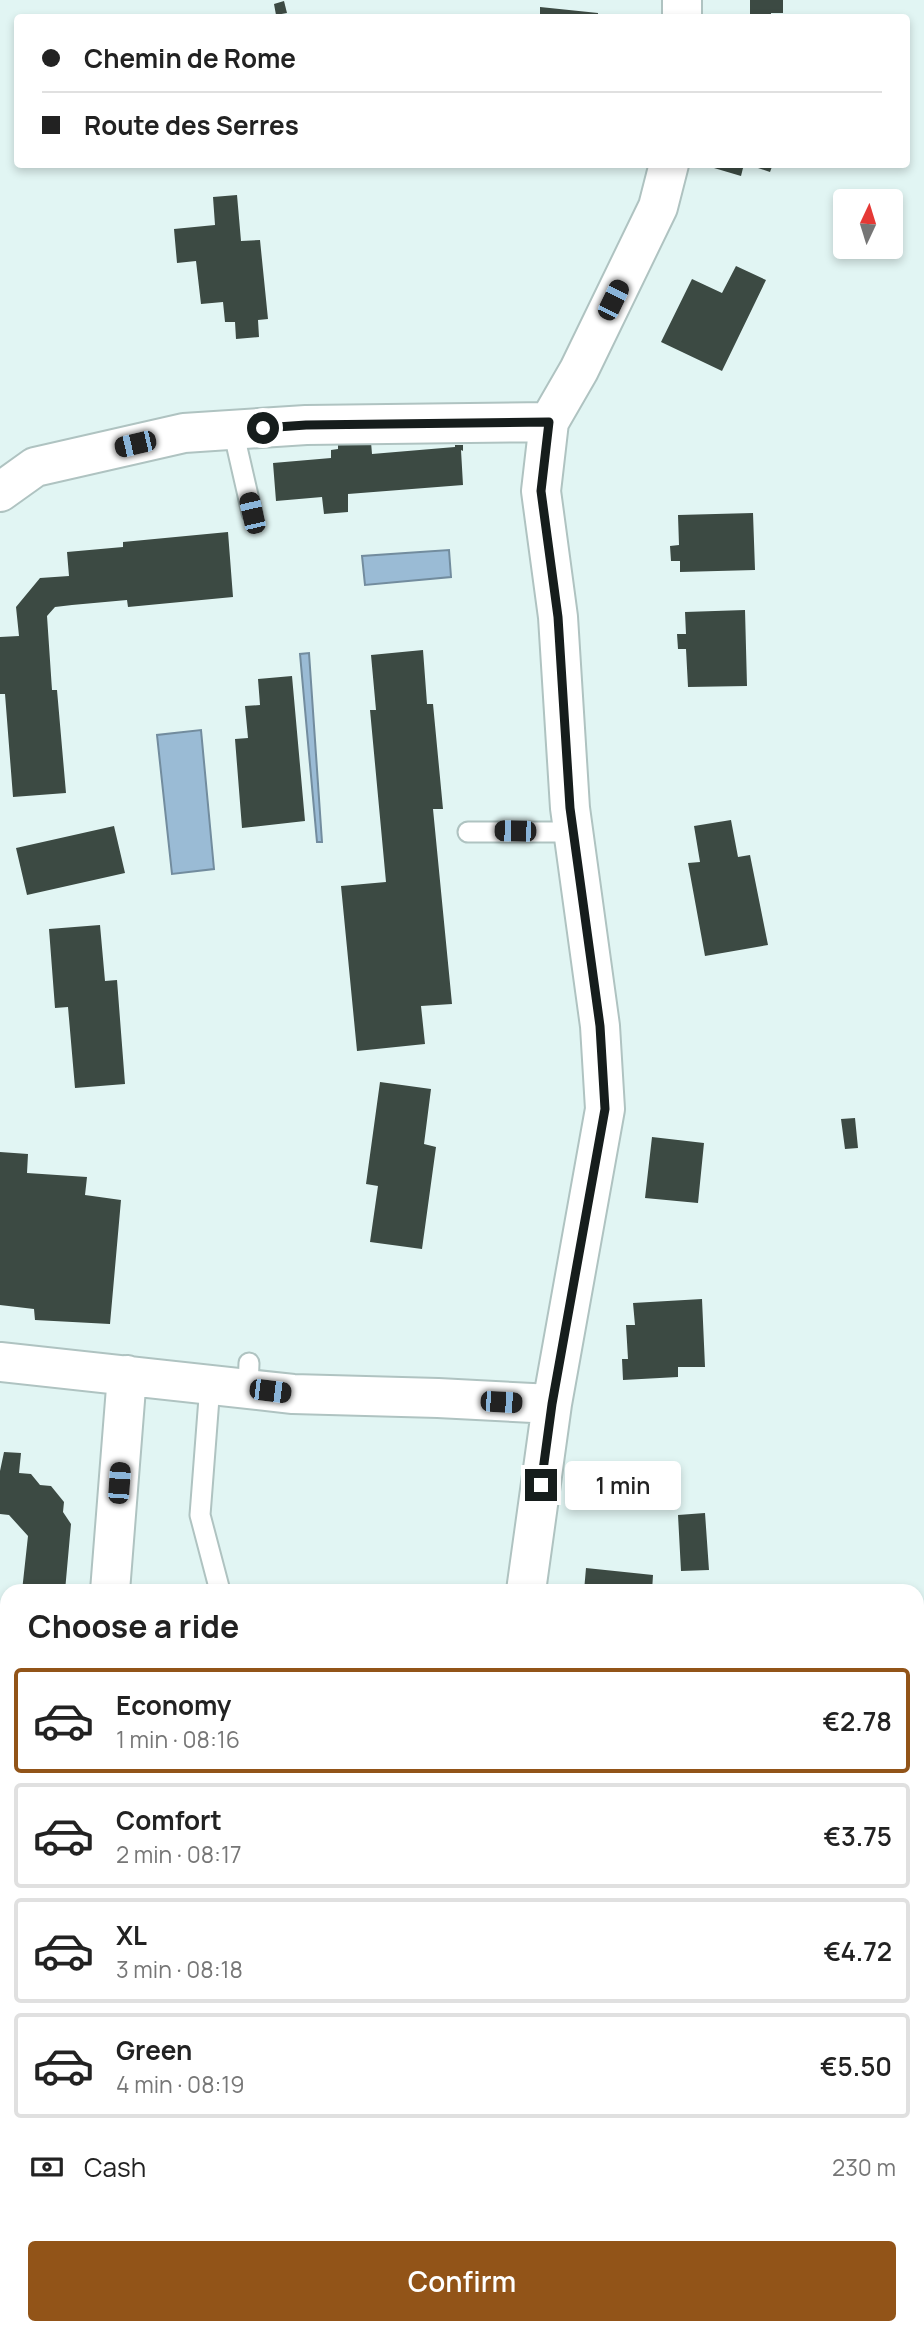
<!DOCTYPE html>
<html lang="en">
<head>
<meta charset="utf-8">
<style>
  :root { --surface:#fff; --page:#f2f2f2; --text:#222; --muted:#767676; --line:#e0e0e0; --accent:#925418 }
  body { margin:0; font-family:Manrope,sans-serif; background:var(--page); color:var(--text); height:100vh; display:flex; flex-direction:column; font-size:26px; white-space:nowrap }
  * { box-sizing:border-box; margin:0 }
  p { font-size:23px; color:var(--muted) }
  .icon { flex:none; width:38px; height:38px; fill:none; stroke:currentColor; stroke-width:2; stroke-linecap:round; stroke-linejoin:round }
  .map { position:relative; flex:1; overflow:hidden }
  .details { position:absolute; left:0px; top:1584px; width:924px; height:751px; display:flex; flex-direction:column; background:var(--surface); border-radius:21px 21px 0 0; box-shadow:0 4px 10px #0003 }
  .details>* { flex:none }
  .banner { position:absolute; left:14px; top:14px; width:896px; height:154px; border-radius:7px; box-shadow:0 4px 10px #0003; display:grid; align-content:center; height:154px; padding:0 28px; background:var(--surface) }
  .needle { width:46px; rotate:4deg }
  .controls { position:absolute; left:833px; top:189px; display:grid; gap:14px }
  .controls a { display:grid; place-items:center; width:70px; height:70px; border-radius:7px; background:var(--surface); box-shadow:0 4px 10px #0003; font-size:35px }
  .end { position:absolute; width:32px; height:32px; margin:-16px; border:9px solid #161d1c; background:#fff; box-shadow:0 0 0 4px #fff }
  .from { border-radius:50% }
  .bubble { position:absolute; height:49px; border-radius:7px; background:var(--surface); box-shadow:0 4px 10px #0003; font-size:23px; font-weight:600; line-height:49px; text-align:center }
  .car { position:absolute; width:21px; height:42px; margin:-21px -10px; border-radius:9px; box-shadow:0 0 5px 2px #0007; background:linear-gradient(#222 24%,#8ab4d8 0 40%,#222 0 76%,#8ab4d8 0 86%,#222 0) }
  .banner b { display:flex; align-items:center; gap:24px; height:66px; font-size:26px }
  .banner b+b { border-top:2px solid var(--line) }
  .banner i { width:18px; height:18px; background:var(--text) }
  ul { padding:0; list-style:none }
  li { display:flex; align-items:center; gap:21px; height:105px; margin:0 14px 10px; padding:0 14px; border:4px solid var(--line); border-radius:7px }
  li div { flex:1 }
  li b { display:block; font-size:26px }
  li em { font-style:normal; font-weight:600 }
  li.active { border-color:var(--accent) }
  li>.icon { width:63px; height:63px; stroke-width:1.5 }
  h2 { padding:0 28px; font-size:32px; line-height:84px }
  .pay { display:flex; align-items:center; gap:18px; height:77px; padding:0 28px; font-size:26px }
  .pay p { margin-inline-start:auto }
  .cta { display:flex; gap:14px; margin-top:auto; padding:14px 28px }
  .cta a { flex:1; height:80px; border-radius:7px; background:var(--accent); color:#fff; font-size:28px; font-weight:600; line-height:80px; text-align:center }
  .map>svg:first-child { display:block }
</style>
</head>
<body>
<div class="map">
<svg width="924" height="2334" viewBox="0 0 924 2334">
  <rect width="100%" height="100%" fill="#e1f5f3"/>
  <path fill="#9abbd5" stroke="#728c9e" stroke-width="2" d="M449,550L451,577L365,585L362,556Z
    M309,653L322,842H317L300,654Z
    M201,730L214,869L172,874L157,735Z"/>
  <path fill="#3c4a43" d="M750,0H783V13H771V18H750Z
    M284,1L287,13L276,15L274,4Z
    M540,7L598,13V18H540Z
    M715,164H744L741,176L714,168Z
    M746,164H773L770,172Z
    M237,195L241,241L260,240L268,319L258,320L259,337L236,339L235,322H225L223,302L201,304L196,261L177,263L174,229L215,225L213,197Z
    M736,266L766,280L722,371L661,342L692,279L722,293Z
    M371,442L372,454L455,447V445H463V451L461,450L463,485L348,494V512L324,514L322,497L276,501L273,463L331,458V450L338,449V444Z
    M753,513L755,570L680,572V561H671L670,546L679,545L678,515Z
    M228,532L233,597L128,607L127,600L72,605L55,607L47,616L52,690H57L66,793L13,797L5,694H0V637L19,636L16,607L40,578L69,576L67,552L123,547V542Z
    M745,610L747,686L688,687L686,649H678L677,634H686L685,612Z
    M423,650L427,704H433L443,809H433L452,1004L421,1006L425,1044L357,1051L341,886L386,882L370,710H376L371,655Z
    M292,676L305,821L242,828L235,739L248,738L245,706L260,705L258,679Z
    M731,820L738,857L750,855L768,945L705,956L688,863L700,862L694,826Z
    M114,826L125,873L27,895L16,848Z
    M100,925L105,981L117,980L125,1084L75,1088L68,1007L55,1008L49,929Z
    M380,1082L431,1089L424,1144L436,1147L422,1249L370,1242L378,1186L366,1184Z
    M855,1118L858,1148L845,1149L841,1119Z
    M652,1137L704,1143L698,1203L645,1198Z
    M0,1152L28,1154L27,1173L87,1177L85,1195L121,1200L110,1324L35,1320L34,1309L0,1305Z
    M702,1299L705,1367H678V1377L623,1380L622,1359H628L626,1325H635L633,1303Z
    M4,1452L21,1453L19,1473L31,1474L40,1485L51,1486L64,1502L63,1512L71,1524L65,1591H22L28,1536L9,1515L0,1514V1471Z
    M705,1513L709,1570L681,1571L678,1515Z
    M586,1568L653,1575L652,1591H584Z
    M917,2170H924V2255H917Z
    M0,2176H7V2206L0,2205Z
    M160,2328H246L245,2334H160Z
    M376,2328H414L411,2334H374Z"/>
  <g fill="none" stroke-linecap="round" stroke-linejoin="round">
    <g stroke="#afc3c1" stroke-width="23">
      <path id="lane" d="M233,430L252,513
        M468,832H573
        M210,1385L200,1515L220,1591
        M248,1388L249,1363"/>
    </g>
    <g stroke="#afc3c1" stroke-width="42">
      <path id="street" d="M682,18V0
        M0,492L35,467L184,433L306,425L549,422
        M0,1362L293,1394L438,1398L552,1404
        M110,1591L127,1375
        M526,1591L552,1404L605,1109L600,1026L570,808L558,617L541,491L549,422L579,370L658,207L669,164
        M0,2037L7,2036
        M328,2334L330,2328"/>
    </g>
    <use href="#lane" stroke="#fff" stroke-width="19"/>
    <use href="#street" stroke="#fff" stroke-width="38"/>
  </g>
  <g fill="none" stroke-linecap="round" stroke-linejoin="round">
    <path stroke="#161d1c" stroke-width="9" d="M263,428L306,425L549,422L541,491L558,617L570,808L600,1026L605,1109L552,1404L541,1485"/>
  </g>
</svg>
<div class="controls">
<a><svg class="needle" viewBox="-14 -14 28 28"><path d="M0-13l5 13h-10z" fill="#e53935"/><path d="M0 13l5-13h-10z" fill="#767676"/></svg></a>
</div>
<i class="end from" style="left:263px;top:428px"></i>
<i class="end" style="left:541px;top:1485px"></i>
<div class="bubble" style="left:565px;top:1461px;width:116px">1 min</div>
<i class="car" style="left:613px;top:300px;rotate:26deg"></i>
<i class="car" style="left:135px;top:444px;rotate:257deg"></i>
<i class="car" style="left:252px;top:513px;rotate:347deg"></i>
<i class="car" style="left:515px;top:831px;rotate:271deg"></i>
<i class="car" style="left:270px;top:1391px;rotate:97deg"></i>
<i class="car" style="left:501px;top:1402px;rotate:93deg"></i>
<i class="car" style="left:119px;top:1483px;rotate:4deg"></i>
<div class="banner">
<b><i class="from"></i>Chemin de Rome</b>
<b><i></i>Route des Serres</b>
</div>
<section class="details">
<h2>Choose a ride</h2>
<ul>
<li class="active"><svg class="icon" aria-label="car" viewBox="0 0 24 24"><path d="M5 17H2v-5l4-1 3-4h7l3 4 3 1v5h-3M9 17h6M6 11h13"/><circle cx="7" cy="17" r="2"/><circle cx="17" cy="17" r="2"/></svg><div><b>Economy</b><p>1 min · 08:16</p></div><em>€2.78</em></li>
<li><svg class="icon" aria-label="car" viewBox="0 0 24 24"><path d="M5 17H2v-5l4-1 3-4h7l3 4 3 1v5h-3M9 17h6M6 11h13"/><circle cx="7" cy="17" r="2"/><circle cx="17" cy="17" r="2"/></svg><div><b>Comfort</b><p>2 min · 08:17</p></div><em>€3.75</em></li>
<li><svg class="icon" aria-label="car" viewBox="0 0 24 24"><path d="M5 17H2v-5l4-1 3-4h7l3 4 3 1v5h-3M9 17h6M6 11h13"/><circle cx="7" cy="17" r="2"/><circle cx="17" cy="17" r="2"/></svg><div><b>XL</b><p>3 min · 08:18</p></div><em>€4.72</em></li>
<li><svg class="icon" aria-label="car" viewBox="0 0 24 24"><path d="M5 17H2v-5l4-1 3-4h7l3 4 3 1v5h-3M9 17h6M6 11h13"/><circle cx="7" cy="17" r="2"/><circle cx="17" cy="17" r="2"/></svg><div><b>Green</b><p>4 min · 08:19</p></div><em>€5.50</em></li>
</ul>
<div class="pay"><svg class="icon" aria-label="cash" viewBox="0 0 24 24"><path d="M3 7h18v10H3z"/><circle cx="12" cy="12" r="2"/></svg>Cash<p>230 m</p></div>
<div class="cta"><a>Confirm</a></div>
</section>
</div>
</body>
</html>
